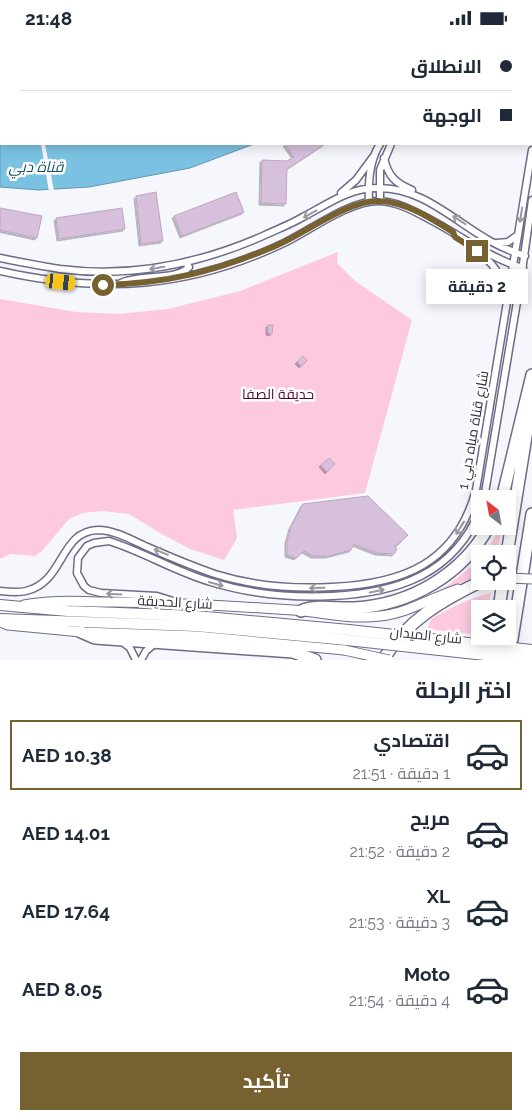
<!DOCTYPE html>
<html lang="ar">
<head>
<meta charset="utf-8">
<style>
  :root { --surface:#fff; --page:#f6f6f7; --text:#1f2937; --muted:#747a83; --line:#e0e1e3; --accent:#776131 }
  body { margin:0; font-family:Raleway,Cairo,sans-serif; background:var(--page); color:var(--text); direction:rtl; height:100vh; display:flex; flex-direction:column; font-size:19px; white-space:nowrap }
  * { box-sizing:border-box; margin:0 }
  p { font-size:16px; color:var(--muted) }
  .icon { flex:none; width:28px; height:28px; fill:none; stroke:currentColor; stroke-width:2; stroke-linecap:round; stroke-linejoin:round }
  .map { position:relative; height:625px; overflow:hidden; direction:ltr }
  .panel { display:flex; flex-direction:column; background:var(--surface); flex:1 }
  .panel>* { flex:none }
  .top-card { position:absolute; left:0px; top:0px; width:532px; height:110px; box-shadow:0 2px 12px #0003; direction:rtl; display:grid; align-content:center; height:110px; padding:0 20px; background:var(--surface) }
  .needle { width:32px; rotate:329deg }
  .tools { position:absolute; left:471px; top:455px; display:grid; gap:10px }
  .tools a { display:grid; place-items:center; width:45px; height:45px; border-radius:0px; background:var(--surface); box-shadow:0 2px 12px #0003; font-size:25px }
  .end { position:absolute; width:22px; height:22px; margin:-11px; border:6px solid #776131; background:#fff; box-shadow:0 0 0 2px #fff }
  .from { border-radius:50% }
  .bubble { position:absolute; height:35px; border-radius:0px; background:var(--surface); box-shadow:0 2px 12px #0003; font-size:16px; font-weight:700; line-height:35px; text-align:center; direction:rtl }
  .car { position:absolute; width:15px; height:30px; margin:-15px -8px; border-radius:6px; box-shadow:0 0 4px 1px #0007; background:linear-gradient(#f5c518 24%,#345 0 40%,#f5c518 0 76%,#345 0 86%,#f5c518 0) }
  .top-card b { display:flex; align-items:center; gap:18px; height:48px; font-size:19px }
  .top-card b+b { border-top:1px solid var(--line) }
  .top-card i { width:12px; height:12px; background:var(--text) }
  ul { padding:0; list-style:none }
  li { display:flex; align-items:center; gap:15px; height:70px; margin:0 10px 8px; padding:0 10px; border:2px solid transparent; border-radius:0px }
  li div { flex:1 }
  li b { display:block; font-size:19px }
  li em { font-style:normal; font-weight:700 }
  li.current { border-color:var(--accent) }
  li>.icon { width:45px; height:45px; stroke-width:1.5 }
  h2 { padding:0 20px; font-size:22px; line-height:60px }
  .button { display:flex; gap:10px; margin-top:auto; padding:10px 20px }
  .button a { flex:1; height:58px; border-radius:0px; background:var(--accent); color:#fff; font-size:20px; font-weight:700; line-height:58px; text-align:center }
  .status { display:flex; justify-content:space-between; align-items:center; height:35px; padding:0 25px; background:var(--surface); direction:ltr }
  .status svg { height:14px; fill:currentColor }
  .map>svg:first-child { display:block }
</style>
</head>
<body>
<div class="status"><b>21:48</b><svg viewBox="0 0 49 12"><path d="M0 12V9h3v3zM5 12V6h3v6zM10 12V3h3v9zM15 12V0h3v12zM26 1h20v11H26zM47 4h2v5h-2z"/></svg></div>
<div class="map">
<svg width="532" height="625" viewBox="0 0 532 625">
  <defs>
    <filter id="shadow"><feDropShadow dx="-2" dy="2" stdDeviation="0" flood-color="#0004"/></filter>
  </defs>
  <rect width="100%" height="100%" fill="#f6f6fd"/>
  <path fill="#fdc9df" d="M338,217L337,228L355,246L412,285L365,458L233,475L237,503L224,525L190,514L160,498L129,479L102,476L83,478L69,484L42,516L35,521L10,519L0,524V264L76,277L118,279L168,274L240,256Z
    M501,492L498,519H482L489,511Z
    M480,521V540L441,556L468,534Z
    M491,558L488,574H480V600L427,594L431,584C450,573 469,563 491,558Z"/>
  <path fill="#7bc2e2" stroke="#6596b1" d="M253,0H415L251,1Z
    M0,53L1,109H254L190,133L89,152L39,155L0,152Z"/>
  <path fill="#f6f6fd" d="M41,109H45L54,156L49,157Z"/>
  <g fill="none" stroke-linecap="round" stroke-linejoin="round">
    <path stroke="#155066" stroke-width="1" stroke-dasharray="6 5" stroke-linecap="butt" d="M308,1L309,0
      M0,83H1"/>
  </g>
  <path fill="#d7c0dc" stroke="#bca5c0" filter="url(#shadow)" d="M0,0H31V1H1L0,12Z
    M142,0H162V1H142Z
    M285,109H325L287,134L286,169L261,168L262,125L287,126L294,122Z
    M156,157L163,206L141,209L136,161Z
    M236,157L244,177L182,201L174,181Z
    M0,173L42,181L37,203L0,195Z
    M122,173L125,194L59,204L56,183Z
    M268,290H273L272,299L268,298Z
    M303,321L307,326L301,331L297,327Z
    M329,423L335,429L327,437L321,430Z
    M368,461L408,500L399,509L394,511L397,514L394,519L377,518L354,509L351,515L328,521H313L304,516L296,523L287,520V506L291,492L303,469Z"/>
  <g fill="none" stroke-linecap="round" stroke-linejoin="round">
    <g stroke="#6f6c89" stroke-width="9">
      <path id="street" d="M384,123C388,141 395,148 412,155
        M341,158L356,145L373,122
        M380,166V135L391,109
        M369,167C368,147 369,126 380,109
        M497,208L508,207L518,200
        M475,215C493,226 503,242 506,263
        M0,223C20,227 40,231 60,234C131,243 200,229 265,200C278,194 291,189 303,182C328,169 350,152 379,153C423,153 454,186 490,206C501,212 513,217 525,221
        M0,236C102,259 189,253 284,208C311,195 350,165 380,166C398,167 414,176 429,184C460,200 489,223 523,233
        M121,248C138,239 177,246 189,232L186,228
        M484,464L521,243L532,165
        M0,556C9,557 18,558 26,556C65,547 59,496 98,495C114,495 130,504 145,511C168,521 191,531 215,539C253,551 293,554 332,552C402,549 456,529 476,455L532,115
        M176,567L157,561L101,558L89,555L84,551L77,538L78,523L87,511L94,508L109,506C144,517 176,537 211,547C250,559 291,563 332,561C396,558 454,540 480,475
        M121,606L130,613L136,625
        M141,625L146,616L154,609"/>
    </g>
    <g stroke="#6f6c89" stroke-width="11">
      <path id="secondary" d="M24,570C54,564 85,567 115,567C174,568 234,571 293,575C321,577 351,585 380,581C408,578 431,563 458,554
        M0,587L8,590L81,597L197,601L344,615"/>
    </g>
    <g stroke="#6f6c89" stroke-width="12">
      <path id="primary" d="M0,570L68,576L195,581L349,595
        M0,584L196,591L347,605"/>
    </g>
    <g stroke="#6f6c89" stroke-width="14">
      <path id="highway" d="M502,464L532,340
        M507,519L532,364
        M499,574L503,546
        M301,576C317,569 337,574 354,573C410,570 462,540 489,491
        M81,597L95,603L293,617L315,625
        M509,623L532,479
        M383,625C406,586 442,565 482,546"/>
    </g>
    <use href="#street" stroke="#fff" stroke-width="6"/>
    <use href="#secondary" stroke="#fff" stroke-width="9"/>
    <use href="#primary" stroke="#fff" stroke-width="10"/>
    <use href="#highway" stroke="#fff" stroke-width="11"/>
    <g stroke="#6f6c89" stroke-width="11" stroke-linecap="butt">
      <path id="secondary-bridge" d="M508,543L532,544
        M344,615L389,625"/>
    </g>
    <g stroke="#6f6c89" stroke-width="12" stroke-linecap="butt">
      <path id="primary-bridge" d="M349,595L532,615
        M347,605L531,625"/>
    </g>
    <use href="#secondary-bridge" stroke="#fff" stroke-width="9"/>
    <use href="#primary-bridge" stroke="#fff" stroke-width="10"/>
  </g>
  <defs><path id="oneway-shaft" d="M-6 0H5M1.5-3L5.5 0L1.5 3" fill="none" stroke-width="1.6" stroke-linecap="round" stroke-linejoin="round" transform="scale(1.25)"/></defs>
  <g stroke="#99989e">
    <use href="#oneway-shaft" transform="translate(310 179) rotate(151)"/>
    <use href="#oneway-shaft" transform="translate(521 180) rotate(99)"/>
    <use href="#oneway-shaft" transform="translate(459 185) rotate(-147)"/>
    <use href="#oneway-shaft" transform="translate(157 233) rotate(171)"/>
    <use href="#oneway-shaft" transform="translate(460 493) rotate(122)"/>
    <use href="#oneway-shaft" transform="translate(161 517) rotate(-157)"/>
    <use href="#oneway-shaft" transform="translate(216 549) rotate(16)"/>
    <use href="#oneway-shaft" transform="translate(317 553) rotate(179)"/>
    <use href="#oneway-shaft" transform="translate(377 556) rotate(-12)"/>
    <use href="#oneway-shaft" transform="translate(114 559) rotate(-177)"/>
  </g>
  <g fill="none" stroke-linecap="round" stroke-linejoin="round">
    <path stroke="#776131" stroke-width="6" d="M103,250C168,248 213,237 273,212C303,200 349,164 380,166C406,167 432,184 453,197L455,202L477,216"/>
  </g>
  <g text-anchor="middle" stroke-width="5" stroke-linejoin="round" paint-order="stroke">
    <g font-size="14" fill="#520432" stroke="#fff">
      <text x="278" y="364">حديقة الصفا</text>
    </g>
    <g font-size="14" fill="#33313e" stroke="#fff">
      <text transform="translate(473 395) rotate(-80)" y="5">شارع قناة مياه دبي 1</text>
      <text transform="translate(175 567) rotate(3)" y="5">شارع الحديقة</text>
      <text transform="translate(426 600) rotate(6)" y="5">شارع الميدان</text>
    </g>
    <g font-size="15" font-style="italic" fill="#155066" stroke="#fff">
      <text x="36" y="137">قناة دبي</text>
    </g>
  </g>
</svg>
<div class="tools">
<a><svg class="needle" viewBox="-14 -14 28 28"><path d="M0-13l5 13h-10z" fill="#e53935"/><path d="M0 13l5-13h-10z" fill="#747a83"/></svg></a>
<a><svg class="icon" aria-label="locate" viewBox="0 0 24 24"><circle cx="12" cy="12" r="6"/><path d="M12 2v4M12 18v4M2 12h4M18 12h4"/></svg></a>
<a><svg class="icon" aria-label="layers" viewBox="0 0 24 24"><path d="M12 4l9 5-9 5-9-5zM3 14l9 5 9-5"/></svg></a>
</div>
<i class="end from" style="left:103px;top:250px"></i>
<i class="end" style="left:477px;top:216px"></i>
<div class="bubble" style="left:426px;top:234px;width:102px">2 دقيقة</div>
<i class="car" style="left:61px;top:247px;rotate:96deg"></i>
<div class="top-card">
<b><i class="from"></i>الانطلاق</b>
<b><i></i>الوجهة</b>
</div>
</div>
<section class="panel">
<h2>اختر الرحلة</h2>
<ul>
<li class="current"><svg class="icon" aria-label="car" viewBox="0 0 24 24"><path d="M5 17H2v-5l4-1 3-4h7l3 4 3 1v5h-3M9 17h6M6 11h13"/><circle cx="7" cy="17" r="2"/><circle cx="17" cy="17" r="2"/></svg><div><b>اقتصادي</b><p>1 دقيقة · 21:51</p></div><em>AED 10.38</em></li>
<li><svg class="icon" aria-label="car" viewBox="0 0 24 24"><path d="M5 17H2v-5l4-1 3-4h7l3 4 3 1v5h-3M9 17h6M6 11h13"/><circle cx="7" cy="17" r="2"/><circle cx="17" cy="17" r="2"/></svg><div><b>مريح</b><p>2 دقيقة · 21:52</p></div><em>AED 14.01</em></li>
<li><svg class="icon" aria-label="car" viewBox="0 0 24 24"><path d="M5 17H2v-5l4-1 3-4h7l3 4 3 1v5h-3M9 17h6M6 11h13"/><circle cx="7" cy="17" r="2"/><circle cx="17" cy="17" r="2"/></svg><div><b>XL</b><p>3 دقيقة · 21:53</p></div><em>AED 17.64</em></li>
<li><svg class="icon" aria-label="car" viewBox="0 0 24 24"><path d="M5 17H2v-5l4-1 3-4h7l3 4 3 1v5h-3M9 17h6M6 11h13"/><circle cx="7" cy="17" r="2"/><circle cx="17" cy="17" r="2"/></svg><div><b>Moto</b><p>4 دقيقة · 21:54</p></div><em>AED 8.05</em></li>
</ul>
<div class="button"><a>تأكيد</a></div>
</section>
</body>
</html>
